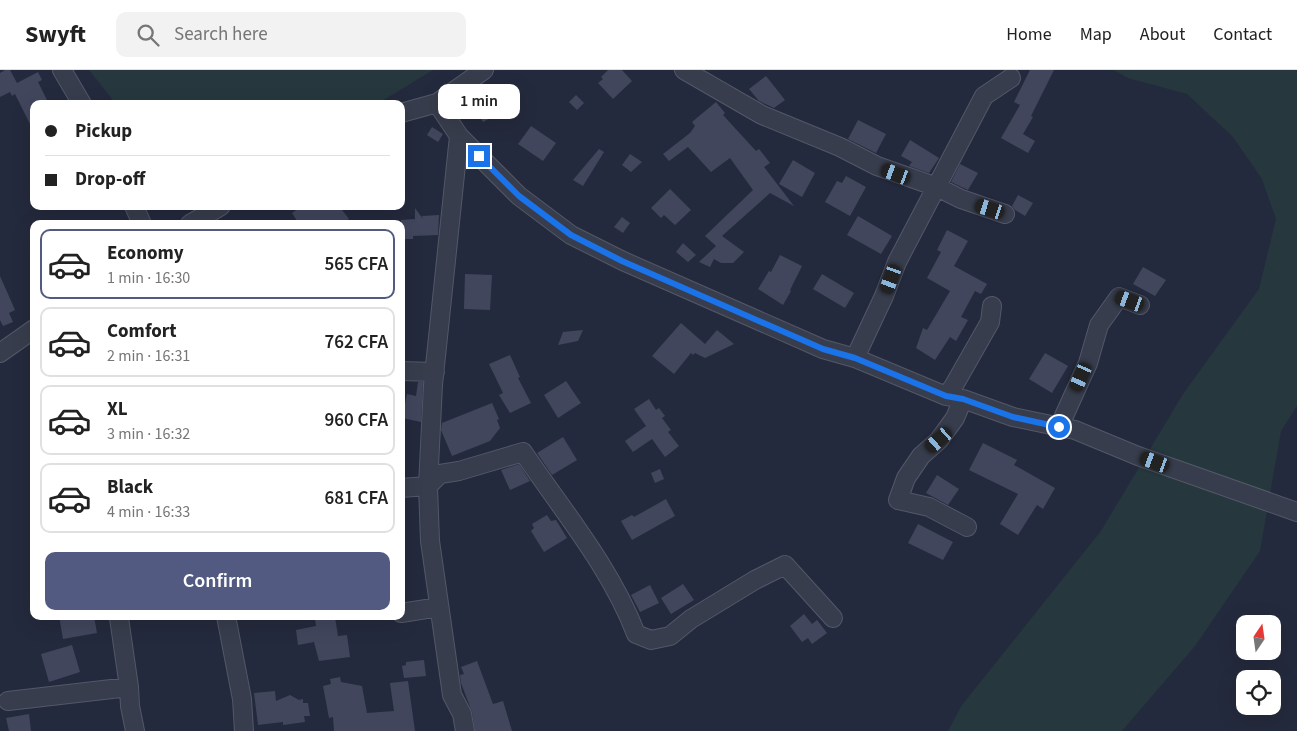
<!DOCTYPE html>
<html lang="en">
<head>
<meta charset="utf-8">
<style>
  :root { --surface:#fff; --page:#f2f2f2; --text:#222; --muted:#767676; --line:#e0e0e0; --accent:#525a81 }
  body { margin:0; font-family:"Source Sans 3",sans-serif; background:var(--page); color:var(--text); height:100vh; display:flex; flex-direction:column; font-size:19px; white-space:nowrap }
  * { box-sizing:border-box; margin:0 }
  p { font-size:16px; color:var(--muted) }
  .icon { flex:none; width:28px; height:28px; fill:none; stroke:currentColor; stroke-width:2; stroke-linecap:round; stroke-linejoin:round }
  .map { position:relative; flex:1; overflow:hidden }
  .drawer { position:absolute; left:30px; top:150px; width:375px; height:400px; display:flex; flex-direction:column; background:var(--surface); border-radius:10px; box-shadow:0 5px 20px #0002 }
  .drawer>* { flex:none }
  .guide { position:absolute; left:30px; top:30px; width:375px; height:110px; border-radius:10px; box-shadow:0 5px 20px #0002; display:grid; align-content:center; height:110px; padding:0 15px; background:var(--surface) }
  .needle { width:32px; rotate:13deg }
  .tools { position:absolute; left:1236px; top:545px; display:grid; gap:10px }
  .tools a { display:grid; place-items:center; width:45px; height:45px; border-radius:10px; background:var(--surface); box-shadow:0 5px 20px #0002; font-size:25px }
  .end { position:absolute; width:22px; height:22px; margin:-11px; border:6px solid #1a73e8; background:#fff; box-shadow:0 0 0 2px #fff }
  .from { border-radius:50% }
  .bubble { position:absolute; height:35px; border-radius:10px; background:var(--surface); box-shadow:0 5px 20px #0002; font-size:16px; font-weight:600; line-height:35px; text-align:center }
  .car { position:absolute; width:15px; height:30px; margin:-15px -8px; border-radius:6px; box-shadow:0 0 4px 1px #0007; background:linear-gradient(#222 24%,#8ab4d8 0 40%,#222 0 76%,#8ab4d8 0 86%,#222 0) }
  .guide b { display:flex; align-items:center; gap:18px; height:48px; font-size:19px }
  .guide b+b { border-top:1px solid var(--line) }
  .guide i { width:12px; height:12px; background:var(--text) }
  ul { padding:9px 0 0; list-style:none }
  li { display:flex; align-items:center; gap:15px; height:70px; margin:0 10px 8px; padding:0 5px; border:2px solid var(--line); border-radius:10px }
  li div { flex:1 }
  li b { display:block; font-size:19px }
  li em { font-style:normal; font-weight:600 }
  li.current { border-color:var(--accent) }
  li>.icon { width:45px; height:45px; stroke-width:1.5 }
  .primary-button { display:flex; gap:10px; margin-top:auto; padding:10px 15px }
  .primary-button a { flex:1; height:58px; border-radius:10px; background:var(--accent); color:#fff; font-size:20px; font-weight:600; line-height:58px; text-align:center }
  header { display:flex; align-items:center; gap:30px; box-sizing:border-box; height:70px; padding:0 25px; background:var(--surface); border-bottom:1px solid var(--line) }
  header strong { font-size:24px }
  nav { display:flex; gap:28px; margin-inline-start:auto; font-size:18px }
  .search { width:350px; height:45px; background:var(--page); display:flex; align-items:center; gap:12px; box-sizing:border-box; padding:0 18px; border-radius:10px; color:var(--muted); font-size:19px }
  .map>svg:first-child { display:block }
</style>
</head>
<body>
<header>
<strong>Swyft</strong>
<div class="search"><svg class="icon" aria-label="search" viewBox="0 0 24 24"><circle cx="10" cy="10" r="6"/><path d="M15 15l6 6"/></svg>Search here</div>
<nav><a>Home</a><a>Map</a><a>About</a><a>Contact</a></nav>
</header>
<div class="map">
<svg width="1297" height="661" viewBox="0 0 1297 661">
  <rect width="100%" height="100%" fill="#242a3d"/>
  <path fill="#26373e" d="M89,0H433L377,34H116Z
    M1114,0H1297V336L1281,361L1260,481L1195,576L1122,661H948L962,635L1101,461L1183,324L1259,219L1276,149L1262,109L1233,67L1187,24L1128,8Z"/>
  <path fill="#41465d" d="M5,0H10L17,13L38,2L42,10L38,12L49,34H34V62L15,24L12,26L10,22L0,27V3Z
    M608,0H622L632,11L613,29L598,13L603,9L601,7Z
    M1030,0H1054L1031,46L1033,47L1023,64L1035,71L1028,83L1001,68L1020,35L1014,32Z
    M766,6L785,30L774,38L759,31L749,19Z
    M576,25L584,33L577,40L569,32Z
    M487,32L494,46L483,52L475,38Z
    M716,32L725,43L723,45L756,81L759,79L770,93L764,97L794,136L770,123L722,166L744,182L733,193H721L714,189L710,197L699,192L716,176L705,166L753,120L730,88L711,102L688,77L669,91L663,84L690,63L695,56L692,52Z
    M858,50L886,64L876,83L848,69Z
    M531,56L556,73L543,91L518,74Z
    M432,57L443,64L438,72L427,65Z
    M910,70L939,88L929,103L909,96L912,92L901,86Z
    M599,79L604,82L583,116L573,110Z
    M630,84L642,92L631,102L622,95Z
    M793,90L815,103L802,127L779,114Z
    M960,94L978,103L968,120L951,112Z
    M846,106L866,117L850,146L825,132L837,111L842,113Z
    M670,119L691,140L675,155L664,145L661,148L651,138Z
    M1018,125L1033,133L1025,146L1015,140L1012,136Z
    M302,136H339L349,149L347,150L350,154H299L292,143Z
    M415,138L423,149L422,146L439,145L438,165L413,166V169H401V150L415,149Z
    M858,146L892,166L881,184L847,165Z
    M622,147L630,153L623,163L614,157Z
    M947,160L968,171L954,196L987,214L981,224L975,221L961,247L968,250L956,271L950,267L935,290L916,278L923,258L927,260L950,221L927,208L941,182L937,180Z
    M683,173L696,185L688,192L676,182Z
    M780,185L802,196L790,220L791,221L783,235L758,219L769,201L771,202Z
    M1143,197L1166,210L1155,226L1133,214Z
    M465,204L492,205L490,240L464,239Z
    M822,204L854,223L845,238L813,219Z
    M0,206L15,240L9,243L13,252L3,256L0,250Z
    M681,253L705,274L717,260L734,274L705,288L695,283L693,285L691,283L674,304L652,286Z
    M583,260L578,271L558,275L563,262Z
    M1045,283L1068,296L1052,323L1029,309Z
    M510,285L520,307L518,308L531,333L510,343L499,325L503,323L489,294Z
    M566,311L581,333L558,348L544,325Z
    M418,312H423L421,352L402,348L407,324L416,326Z
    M649,329L656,340L659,338L665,346L662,348L671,360L668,362L679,376L665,387L652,369L633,382L625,371L646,356L634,339Z
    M492,333L499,349L497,350L500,358L490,371L452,386L441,360L442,353Z
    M563,367L577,390L552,405L537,383Z
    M983,373L1017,390L1014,395L1055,418L1043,439L1037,435L1018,465L1000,454L1018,424L969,400Z
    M519,394L530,411L510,420L501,400Z
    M660,399L664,409L655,413L651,403Z
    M937,405L959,419L948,435L926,423Z
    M666,429L675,446L632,470L621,451L632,445L634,447Z
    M547,445L551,451L556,450L567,468L544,482L531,461L534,458L532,454Z
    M918,454L953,472L943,490L908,473Z
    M683,514L694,530L671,544L661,528Z
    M650,515L659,533L640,542L631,525Z
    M804,544L812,554L817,550L827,563L812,574L808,568L802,572L790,556Z
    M59,546H94L97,563L63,569Z
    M335,547L338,566L347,565L350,587L319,591L314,572L298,575L296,560L316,556L315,549Z
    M72,575L80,602L49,612L41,584Z
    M424,590L426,606L404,608L402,596L406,595V592Z
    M477,591L493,634L503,631L512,661H475L472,642L461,613L460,605L464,604L461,597Z
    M340,607L341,612L362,616L367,643L394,641L390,613L408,611L415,661H334L333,647L329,648L323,616L331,614L330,609Z
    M275,621L276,631L290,625L299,630L303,629V633H308L310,646H304L305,652L283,655V652L258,655L254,623Z
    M29,644L31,661H9L6,648Z"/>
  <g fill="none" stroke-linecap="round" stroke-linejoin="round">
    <g stroke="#535868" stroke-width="20">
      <path id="minor" d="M62,0L82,34
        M684,0L762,45L840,77L877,96L937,117L961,129L1005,144
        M437,33L459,66L519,126L571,165L623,191L823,279L855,288L946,326L963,329L1013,347L1075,360L1138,386L1297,442
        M401,43L437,33L484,0
        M459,66L433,315L428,416L430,471L452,625L462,644L465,661
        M134,136L142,154
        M190,154L221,136
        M0,283L34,259
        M855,288L884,226L897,192L984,26L1011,8
        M401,301L435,302
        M946,326L953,317L990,252L992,236
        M963,329L955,348L939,370L921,386L906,408L898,430L929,437L967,457
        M1059,357L1088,293L1099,255L1119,227L1140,235
        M401,418L428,416L440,404L459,401L523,382C563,441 611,498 636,564L651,570L670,566L691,549L755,510L785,495L833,548
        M401,543L439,537
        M226,546L242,629L244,661
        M119,548L129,617L130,636L135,661
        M8,631L129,617"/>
    </g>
    <use href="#minor" stroke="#383d4d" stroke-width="18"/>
  </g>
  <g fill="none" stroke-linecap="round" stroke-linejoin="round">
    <path stroke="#1a73e8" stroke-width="6" d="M479,86L519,126L571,165L622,191L823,279L855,288L946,326L963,329L1013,347L1059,357"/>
  </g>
</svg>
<div class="tools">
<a><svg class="needle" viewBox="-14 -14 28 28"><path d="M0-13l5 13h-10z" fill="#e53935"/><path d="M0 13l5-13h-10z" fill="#767676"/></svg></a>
<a><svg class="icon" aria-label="locate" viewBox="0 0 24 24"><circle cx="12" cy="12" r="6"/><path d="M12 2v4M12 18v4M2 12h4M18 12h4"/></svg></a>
</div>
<i class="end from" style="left:1059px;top:357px"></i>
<i class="end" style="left:479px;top:86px"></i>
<div class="bubble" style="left:438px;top:14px;width:82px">1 min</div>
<i class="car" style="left:896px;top:104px;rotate:291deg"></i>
<i class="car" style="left:990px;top:139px;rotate:288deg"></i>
<i class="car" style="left:891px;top:209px;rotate:200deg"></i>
<i class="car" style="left:1130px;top:231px;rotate:290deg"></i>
<i class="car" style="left:1081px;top:307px;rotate:204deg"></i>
<i class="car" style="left:939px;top:370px;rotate:229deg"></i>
<i class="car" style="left:1155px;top:392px;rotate:290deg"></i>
<div class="guide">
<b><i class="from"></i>Pickup</b>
<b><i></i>Drop-off</b>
</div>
<section class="drawer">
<ul>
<li class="current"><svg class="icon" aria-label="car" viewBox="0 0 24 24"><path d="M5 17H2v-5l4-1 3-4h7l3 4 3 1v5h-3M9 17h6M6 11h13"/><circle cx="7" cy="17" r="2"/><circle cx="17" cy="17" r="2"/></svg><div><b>Economy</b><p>1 min · 16:30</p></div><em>565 CFA</em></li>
<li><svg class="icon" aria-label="car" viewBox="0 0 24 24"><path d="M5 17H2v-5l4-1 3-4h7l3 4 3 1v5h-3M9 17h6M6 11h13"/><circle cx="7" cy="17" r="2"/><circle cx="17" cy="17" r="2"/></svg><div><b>Comfort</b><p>2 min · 16:31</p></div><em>762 CFA</em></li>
<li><svg class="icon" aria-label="car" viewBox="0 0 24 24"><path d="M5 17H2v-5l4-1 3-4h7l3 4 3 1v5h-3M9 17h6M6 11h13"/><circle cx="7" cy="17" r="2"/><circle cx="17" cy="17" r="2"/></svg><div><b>XL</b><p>3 min · 16:32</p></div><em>960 CFA</em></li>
<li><svg class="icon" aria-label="car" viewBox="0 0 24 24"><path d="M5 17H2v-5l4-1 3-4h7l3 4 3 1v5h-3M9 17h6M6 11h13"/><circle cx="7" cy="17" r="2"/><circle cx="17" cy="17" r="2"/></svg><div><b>Black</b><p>4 min · 16:33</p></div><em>681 CFA</em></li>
</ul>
<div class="primary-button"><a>Confirm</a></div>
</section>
</div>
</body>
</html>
